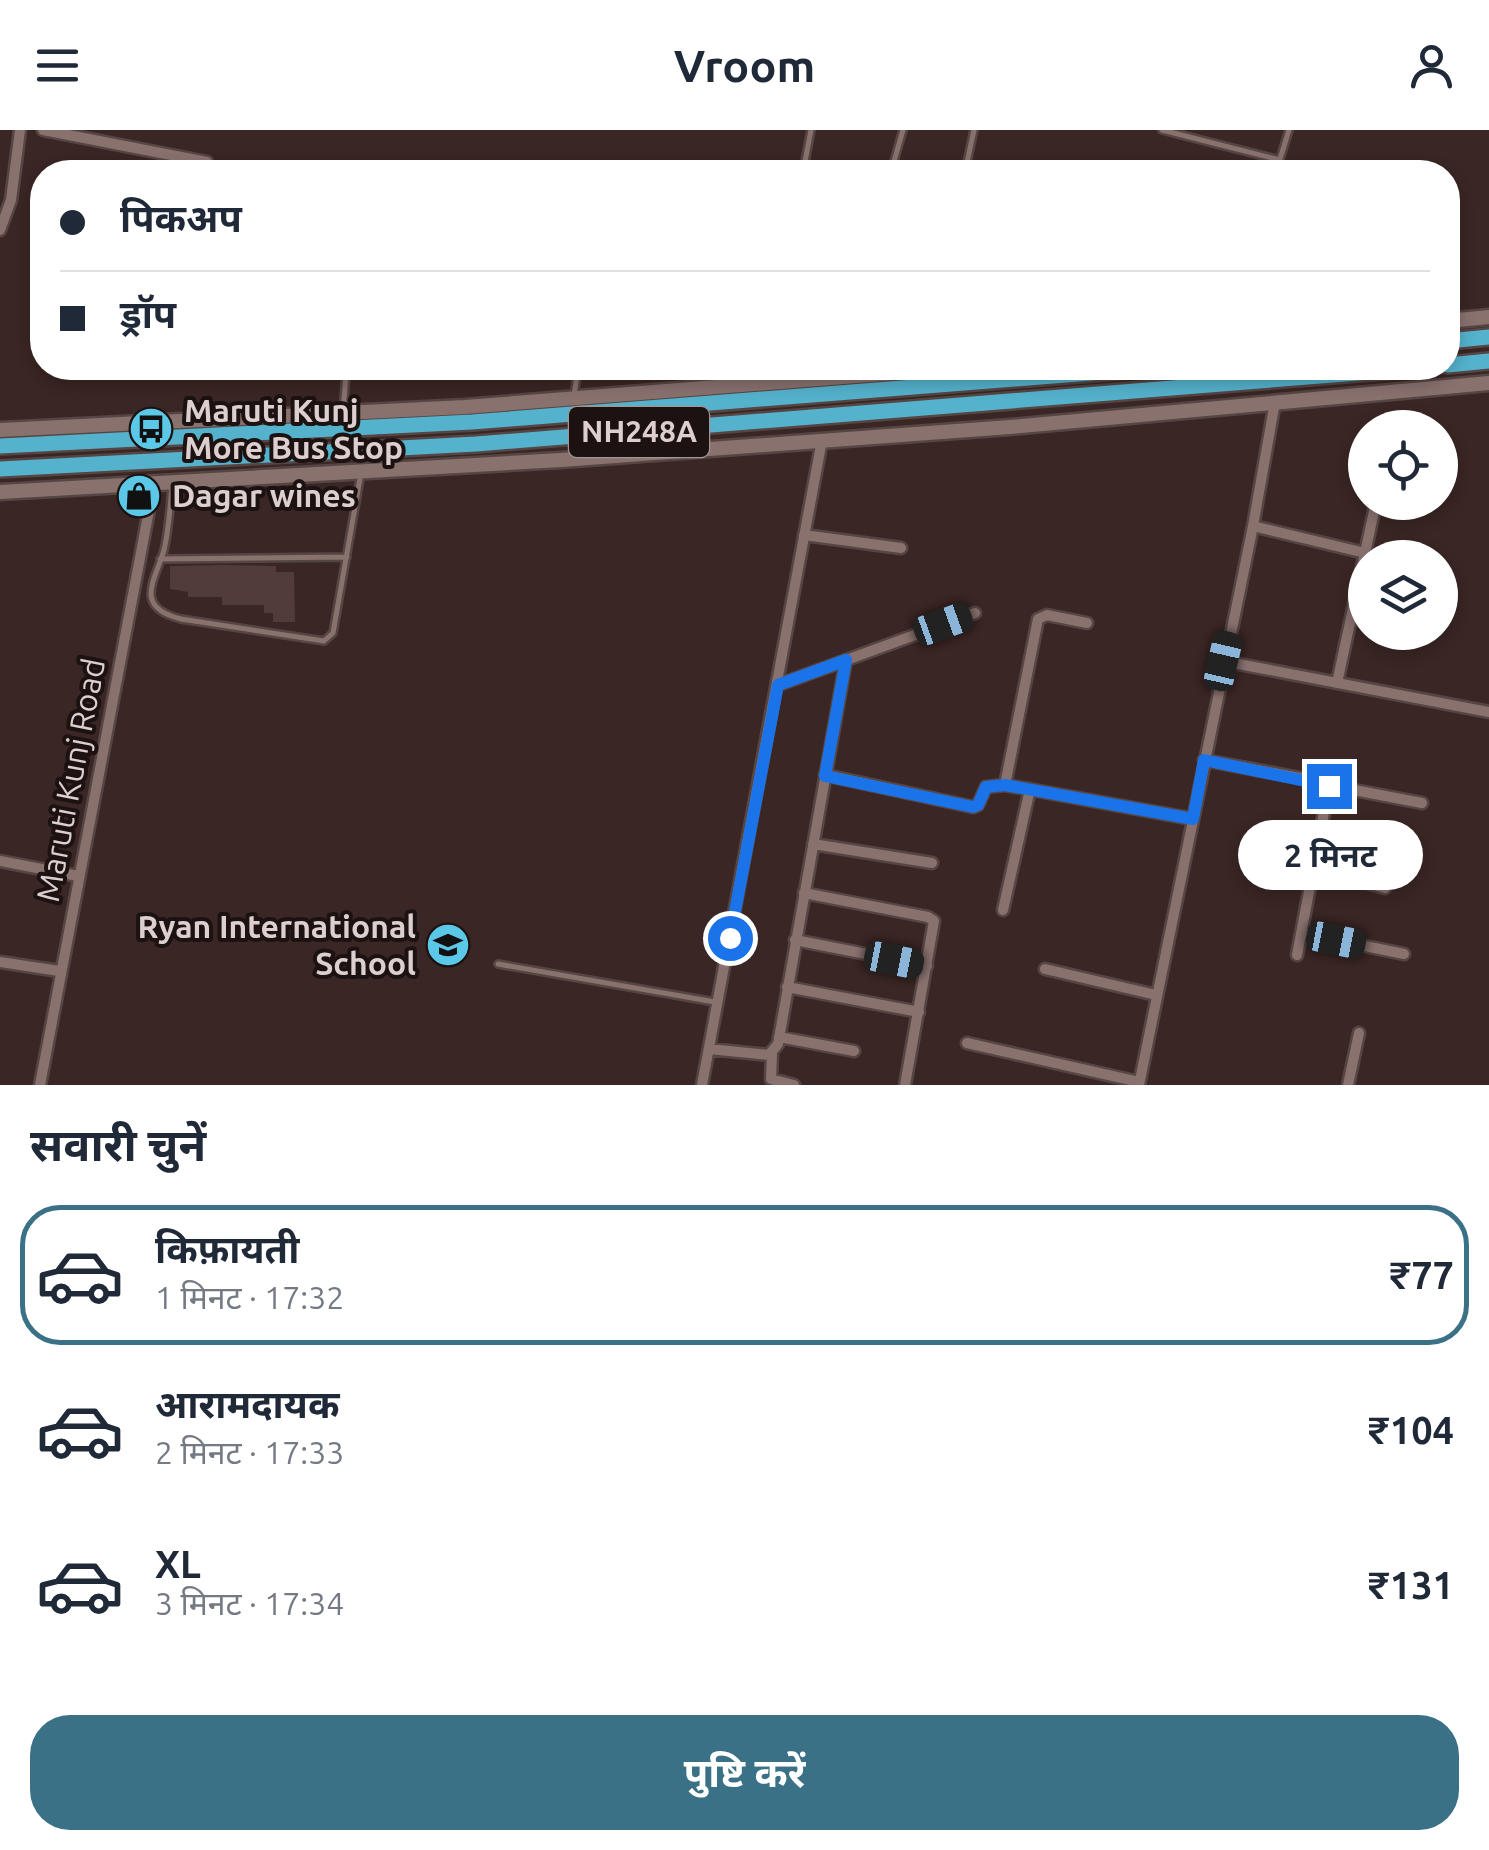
<!DOCTYPE html>
<html lang="hi">
<head>
<meta charset="utf-8">
<style>
  :root { --surface:#fff; --page:#f2f2f3; --text:#1f2937; --muted:#747a83; --line:#e0e1e3; --accent:#3a7186 }
  body { margin:0; font-family:Ubuntu,"Noto Sans Devanagari",sans-serif; background:var(--page); color:var(--text); height:100vh; display:flex; flex-direction:column; font-size:38px; white-space:nowrap }
  * { box-sizing:border-box; margin:0 }
  p { font-size:32px; color:var(--muted) }
  .icon { flex:none; width:55px; height:55px; fill:none; stroke:currentColor; stroke-width:2; stroke-linecap:round; stroke-linejoin:round }
  .map { position:relative; height:955px; overflow:hidden }
  .drawer { display:flex; flex-direction:column; background:var(--surface); flex:1 }
  .drawer>* { flex:none }
  .banner { position:absolute; left:30px; top:30px; width:1430px; height:220px; border-radius:40px; box-shadow:0 5px 15px #0003; display:grid; align-content:center; height:220px; padding:0 30px; background:var(--surface) }
  .buttons { position:absolute; left:1348px; top:280px; display:grid; gap:20px }
  .buttons a { display:grid; place-items:center; width:110px; height:110px; border-radius:50%; background:var(--surface); box-shadow:0 5px 15px #0003; font-size:50px }
  .end { position:absolute; width:45px; height:45px; margin:-22px; border:12px solid #1a73e8; background:#fff; box-shadow:0 0 0 5px #fff }
  .from { border-radius:50% }
  .bubble { position:absolute; height:70px; border-radius:35px; background:var(--surface); box-shadow:0 5px 15px #0003; font-size:32px; font-weight:700; line-height:70px; text-align:center }
  .car { position:absolute; width:30px; height:60px; margin:-30px -15px; border-radius:12px; box-shadow:0 0 8px 2px #0007; background:linear-gradient(#222 24%,#8ab4d8 0 40%,#222 0 76%,#8ab4d8 0 86%,#222 0) }
  .banner b { display:flex; align-items:center; gap:35px; height:95px; font-size:38px }
  .banner b+b { border-top:2px solid var(--line) }
  .banner i { width:25px; height:25px; background:var(--text) }
  ul { padding:0; list-style:none }
  li { display:flex; align-items:center; gap:30px; height:140px; margin:0 20px 15px; padding:0 10px; border:5px solid transparent; border-radius:40px }
  li div { flex:1 }
  li b { display:block; font-size:38px }
  li em { font-style:normal; font-weight:700 }
  li.selected { border-color:var(--accent) }
  li>.icon { width:90px; height:90px; stroke-width:1.5 }
  h2 { padding:0 30px; font-size:45px; line-height:120px }
  .button { display:flex; gap:20px; margin-top:auto; padding:20px 30px }
  .button a { flex:1; height:115px; border-radius:40px; background:var(--accent); color:#fff; font-size:40px; font-weight:700; line-height:115px; text-align:center }
  header { display:flex; justify-content:space-between; align-items:center; height:130px; padding:0 30px; background:var(--surface); font-size:45px; font-weight:700 }
  .map>svg:first-child { display:block }
</style>
</head>
<body>
<header><svg class="icon" aria-label="menu" viewBox="0 0 24 24"><path d="M4 6h16M4 12h16M4 18h16"/></svg>Vroom<svg class="icon" aria-label="person" viewBox="0 0 24 24"><circle cx="12" cy="8" r="4"/><path d="M4 21q1-7 8-7t8 7"/></svg></header>
<div class="map">
<svg width="1489" height="955" viewBox="0 0 1489 955">
  <rect width="100%" height="100%" fill="#3a2624"/>
  <path fill="#513c3a" d="M224,435L276,436V442H294L295,492H273V483H264V475H222V467H188V462L170,459V436Z"/>
  <g fill="none" stroke-linecap="round" stroke-linejoin="round">
    <g stroke="#554543" stroke-width="10">
      <path id="service" d="M1162,0L1280,30
        M803,42L811,0
        M891,42L903,0
        M965,42L974,0
        M1276,42L1289,0
        M574,266L578,238
        M343,282L346,245L351,238
        M172,356C170,377 169,400 164,420C155,451 133,477 181,489L324,511L333,503L361,343
        M160,429L347,427
        M498,834L715,872"/>
    </g>
    <g stroke="#554543" stroke-width="15">
      <path id="minor" d="M43,0L207,32
        M0,100L11,70L20,0
        M1253,396L1365,423
        M804,405L901,418
        M1223,531L1489,582
        M1337,553L1376,372
        M778,555L975,483
        M1204,630L1321,652L1329,656L1297,825
        M825,645L973,677L978,675L986,657L1005,655L1193,689
        M1005,655L1038,489L1047,485L1087,493
        M1328,655L1422,673
        M813,714L932,733
        M0,731L78,746
        M1313,737L1385,758
        M804,763L928,787L934,791L905,955
        M1003,780L1030,659
        M1302,803L1404,824
        M795,810L927,836
        M0,832L59,841
        M1045,839L1156,865
        M787,857L919,882
        M779,907L854,921
        M967,913L1139,952
        M709,919L769,925L778,914L846,530
        M772,924L771,949L794,955
        M40,955L154,354
        M702,955L822,310
        M1139,955L1253,396L1275,272
        M1348,955L1359,903"/>
    </g>
    <g stroke="#554543" stroke-width="19">
      <path id="secondary" d="M1448,191L1489,187
        M0,300L465,277L956,238
        M0,362L561,330L1010,297L1489,253"/>
    </g>
    <g stroke="#554543" stroke-width="20">
      <path id="trunk" d="M1448,211L1489,207
        M1448,235L1489,231
        M0,316L472,292L1153,238
        M0,339L476,314L1420,238"/>
    </g>
    <use href="#service" stroke="#89716e" stroke-width="5"/>
    <use href="#minor" stroke="#89716e" stroke-width="10"/>
    <use href="#secondary" stroke="#89716e" stroke-width="14"/>
    <use href="#trunk" stroke="#54b2cc" stroke-width="15"/>
  </g>
  <g fill="none" stroke-linecap="round" stroke-linejoin="round">
    <path stroke="#1a73e8" stroke-width="12" d="M730,808L778,555L846,530L825,646L973,677L978,675L986,657L1005,655L1193,689L1204,630L1329,656"/>
  </g>
  <defs>
    <g id="bus-disc" transform="scale(2.25)"><circle r="9.5" fill="#5bc8e7" stroke="#1b1211"/><path d="M-5-6H5V4H4V6H2V4H-2V6H-4V4H-5ZM-3.5-4V0h7V-4ZM-3.5 1.2v1.5H-2V1.2ZM2 1.2v1.5H3.5V1.2Z" fill="#111"/></g>
    <g id="shop-disc" transform="scale(2.25)"><circle r="9.5" fill="#5bc8e7" stroke="#1b1211"/><path d="M-5-2.5h2.3a2.7 3.5 0 0 1 5.4 0H5L5.5 6h-11ZM-1.5-2.5h3a1.5 2.3 0 0 0-3 0Z" fill="#111"/></g>
    <g id="school-disc" transform="scale(2.25)"><circle r="9.5" fill="#5bc8e7" stroke="#1b1211"/><path d="M0-5L7-2L0 1L-7-2ZM-4 1L0 2.5L4 1V4Q0 6-4 4Z" fill="#111"/></g>
  </defs>
  <g fill-rule="evenodd">
    <use href="#bus-disc" x="151" y="299"/>
    <use href="#shop-disc" x="139" y="366"/>
    <use href="#school-disc" x="448" y="815"/>
  </g>
  <g text-anchor="middle" stroke-width="8" stroke-linejoin="round" paint-order="stroke">
    <rect fill="#1b1211" stroke="#a29695" stroke-width="2.5" x="569" y="277" width="140" height="50" rx="8"/>
    <g font-size="30" font-weight="bold" fill="#dccfcd">
      <text x="639" y="312">NH248A</text>
    </g>
    <g font-size="32" font-weight="bold" fill="#dccfcd" stroke="#1b1211" text-anchor="start">
      <text x="184" y="292">Maruti Kunj<tspan x="184" dy="37">More Bus Stop</tspan></text>
      <text x="172" y="377">Dagar wines</text>
      <text x="416" y="808" text-anchor="end">Ryan International<tspan x="416" dy="37">School</tspan></text>
    </g>
    <g font-size="32" fill="#dccfcd" stroke="#1b1211">
      <text transform="translate(71 650) rotate(-79)" y="11">Maruti Kunj Road</text>
    </g>
  </g>
</svg>
<div class="buttons">
<a><svg class="icon" aria-label="locate" viewBox="0 0 24 24"><circle cx="12" cy="12" r="6"/><path d="M12 2v4M12 18v4M2 12h4M18 12h4"/></svg></a>
<a><svg class="icon" aria-label="layers" viewBox="0 0 24 24"><path d="M12 4l9 5-9 5-9-5zM3 14l9 5 9-5"/></svg></a>
</div>
<i class="end from" style="left:730px;top:808px"></i>
<i class="end" style="left:1329px;top:656px"></i>
<div class="bubble" style="left:1238px;top:690px;width:185px">2 मिनट</div>
<i class="car" style="left:943px;top:494px;rotate:70deg"></i>
<i class="car" style="left:1223px;top:531px;rotate:13deg"></i>
<i class="car" style="left:1336px;top:810px;rotate:101deg"></i>
<i class="car" style="left:894px;top:830px;rotate:101deg"></i>
<div class="banner">
<b><i class="from"></i>पिकअप</b>
<b><i></i>ड्रॉप</b>
</div>
</div>
<section class="drawer">
<h2>सवारी चुनें</h2>
<ul>
<li class="selected"><svg class="icon" aria-label="car" viewBox="0 0 24 24"><path d="M5 17H2v-5l4-1 3-4h7l3 4 3 1v5h-3M9 17h6M6 11h13"/><circle cx="7" cy="17" r="2"/><circle cx="17" cy="17" r="2"/></svg><div><b>किफ़ायती</b><p>1 मिनट · 17:32</p></div><em>₹77</em></li>
<li><svg class="icon" aria-label="car" viewBox="0 0 24 24"><path d="M5 17H2v-5l4-1 3-4h7l3 4 3 1v5h-3M9 17h6M6 11h13"/><circle cx="7" cy="17" r="2"/><circle cx="17" cy="17" r="2"/></svg><div><b>आरामदायक</b><p>2 मिनट · 17:33</p></div><em>₹104</em></li>
<li><svg class="icon" aria-label="car" viewBox="0 0 24 24"><path d="M5 17H2v-5l4-1 3-4h7l3 4 3 1v5h-3M9 17h6M6 11h13"/><circle cx="7" cy="17" r="2"/><circle cx="17" cy="17" r="2"/></svg><div><b>XL</b><p>3 मिनट · 17:34</p></div><em>₹131</em></li>
</ul>
<div class="button"><a>पुष्टि करें</a></div>
</section>
</body>
</html>
